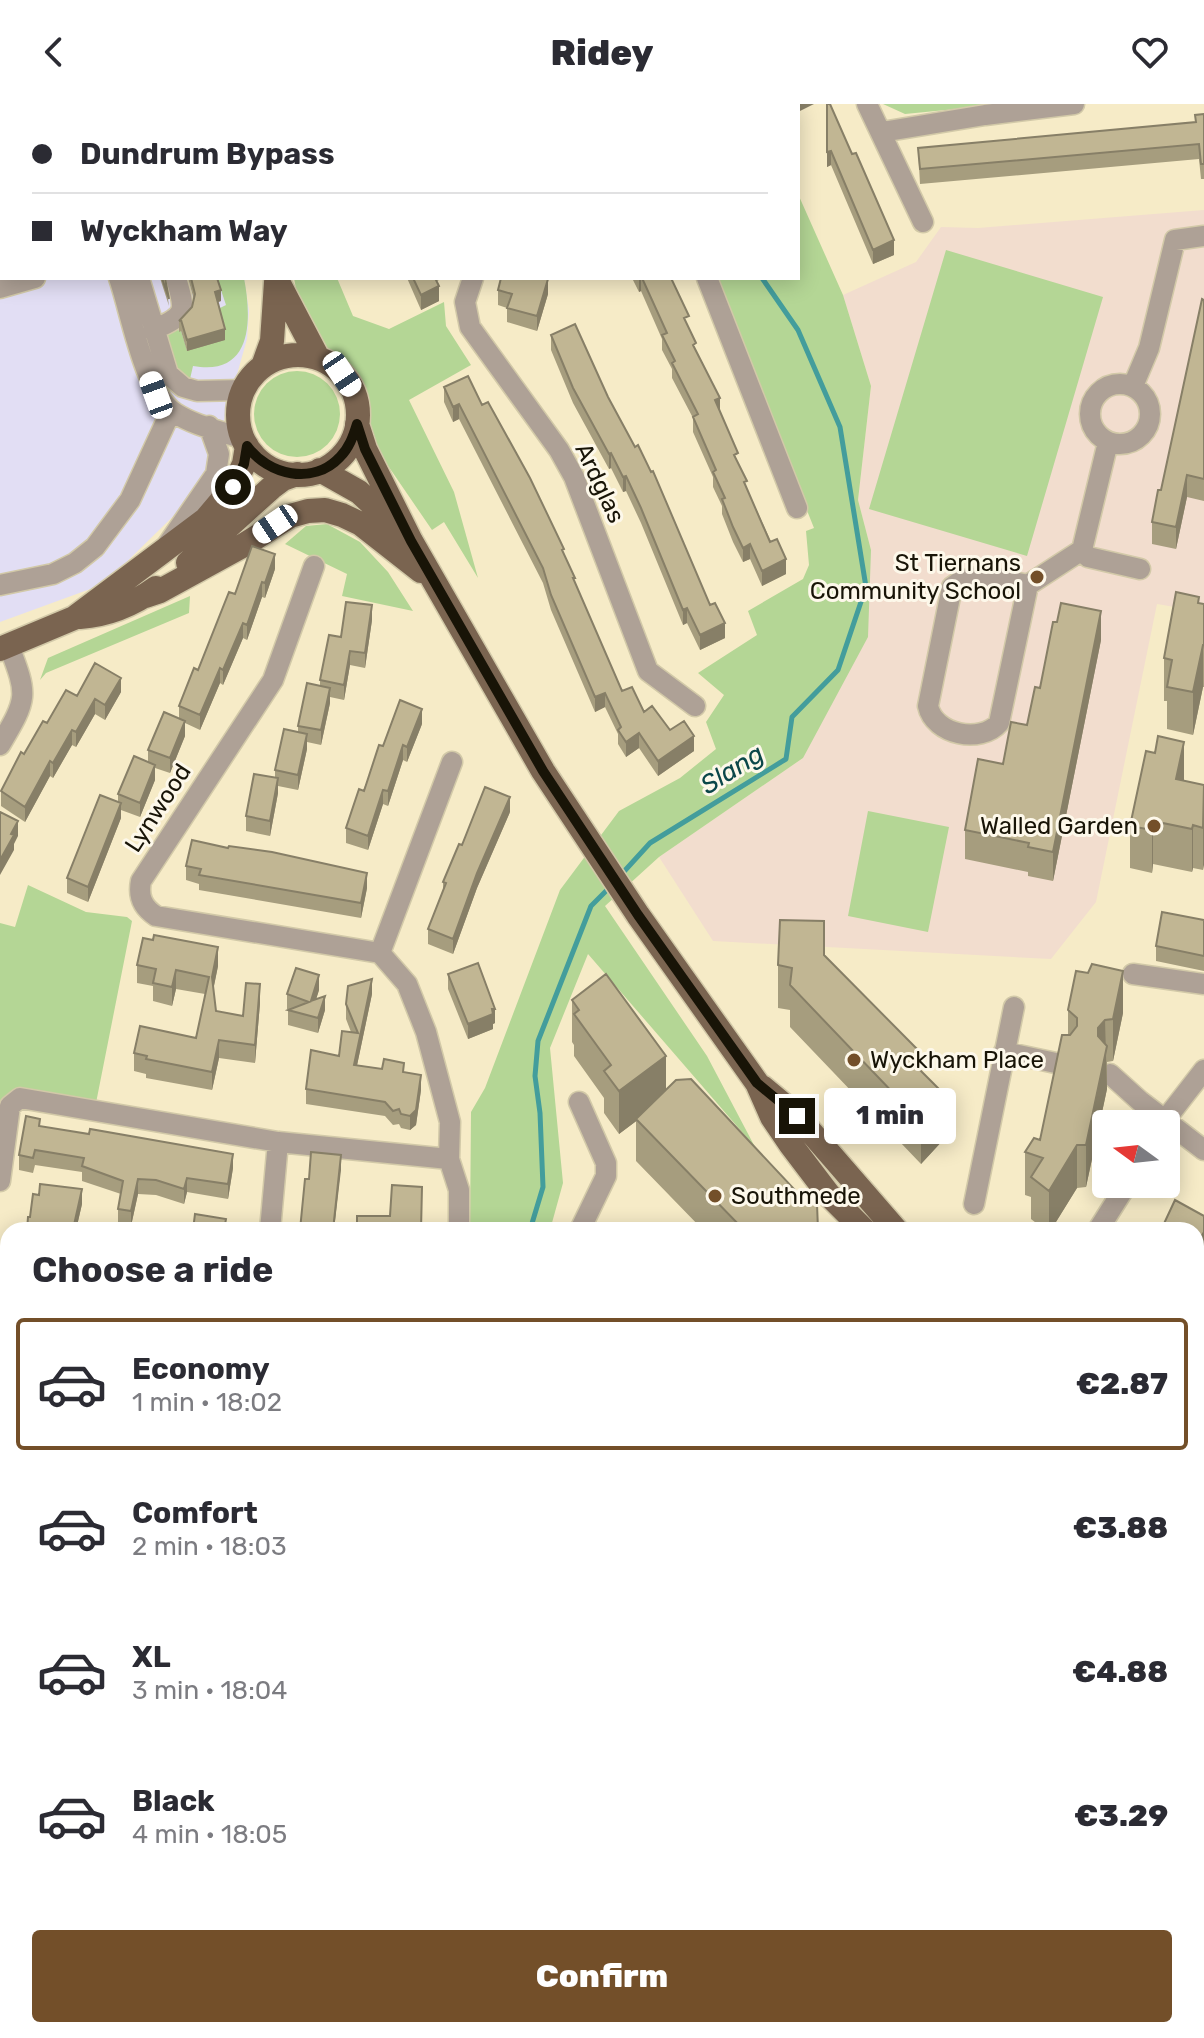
<!DOCTYPE html>
<html lang="en">
<head>
<meta charset="utf-8">
<style>
  :root { --surface:#fff; --page:#f7f7f7; --text:#2b2b33; --muted:#7c7c81; --line:#e1e1e2; --accent:#734f29 }
  body { margin:0; font-family:Rubik,sans-serif; background:var(--page); color:var(--text); height:100vh; display:flex; flex-direction:column; font-size:30px; white-space:nowrap }
  * { box-sizing:border-box; margin:0 }
  p { font-size:26px; color:var(--muted) }
  .icon { flex:none; width:44px; height:44px; fill:none; stroke:currentColor; stroke-width:2; stroke-linecap:round; stroke-linejoin:round }
  .map { position:relative; flex:1; overflow:hidden }
  .details { position:absolute; left:0px; top:1118px; width:1204px; height:816px; display:flex; flex-direction:column; background:var(--surface); border-radius:24px 24px 0 0; box-shadow:0 4px 20px #0003 }
  .details>* { flex:none }
  .guide { position:absolute; left:0px; top:0px; width:800px; height:176px; box-shadow:0 4px 20px #0003; display:grid; align-content:center; height:176px; padding:0 32px; background:var(--surface) }
  .needle { width:52px; rotate:285deg }
  .buttons { position:absolute; left:1092px; top:1006px; display:grid; gap:16px }
  .buttons a { display:grid; place-items:center; width:88px; height:88px; border-radius:8px; background:var(--surface); box-shadow:0 4px 20px #0003; font-size:40px }
  .end { position:absolute; width:36px; height:36px; margin:-18px; border:10px solid #181407; background:#fff; box-shadow:0 0 0 4px #fff }
  .from { border-radius:50% }
  .bubble { position:absolute; height:56px; border-radius:8px; background:var(--surface); box-shadow:0 4px 20px #0003; font-size:26px; font-weight:800; line-height:56px; text-align:center }
  .car { position:absolute; width:24px; height:48px; margin:-24px -12px; border-radius:10px; box-shadow:0 0 6px 2px #0007; background:linear-gradient(#fff 24%,#345 0 40%,#fff 0 76%,#345 0 86%,#fff 0) }
  .guide b { display:flex; align-items:center; gap:28px; height:76px; font-size:30px }
  .guide b+b { border-top:2px solid var(--line) }
  .guide i { width:20px; height:20px; background:var(--text) }
  ul { padding:0; list-style:none }
  li { display:flex; align-items:center; gap:24px; height:132px; margin:0 16px 12px; padding:0 16px; border:4px solid transparent; border-radius:8px }
  li div { flex:1 }
  li b { display:block; font-size:30px }
  li em { font-style:normal; font-weight:800 }
  li.selected { border-color:var(--accent) }
  li>.icon { width:72px; height:72px; stroke-width:1.5 }
  h2 { padding:0 32px; font-size:36px; line-height:96px }
  .action { display:flex; gap:16px; margin-top:auto; padding:16px 32px }
  .action a { flex:1; height:92px; border-radius:8px; background:var(--accent); color:#fff; font-size:32px; font-weight:800; line-height:92px; text-align:center }
  header { display:flex; justify-content:space-between; align-items:center; height:104px; padding:0 32px; background:var(--surface); font-size:36px; font-weight:800 }
  .map>svg:first-child { display:block }
</style>
</head>
<body>
<header><svg class="icon" aria-label="back" viewBox="0 0 24 24"><path d="M15 5l-7 7 7 7"/></svg>Ridey<svg class="icon" aria-label="heart" viewBox="0 0 24 24"><path d="M12 20l-8-8c-3-5 5-10 8-4 3-6 11-1 8 4z"/></svg></header>
<div class="map">
<svg width="1204" height="1934" viewBox="0 0 1204 1934">
  <rect width="100%" height="100%" fill="#f6ebc7"/>
  <path fill="#e2def4" d="M0,0L175,2H2V174H244L249,207L247,235L206,380L104,480L0,518Z"/>
  <path fill="#f2ddce" d="M1204,106V508L1157,500L1096,798L1051,855L713,837L659,753L803,654L871,446L858,396L871,282L843,191L916,158L941,123L978,124Z"/>
  <path fill="#b4d695" d="M528,0H759L760,2H529Z
    M883,0H1007L905,10Z
    M798,90L843,191L871,282L858,396L871,446L868,533L803,654L659,753L605,802L707,952L755,1043L588,850L550,944L563,1079L550,1126H470L471,1008L485,984L560,786L619,707L680,674L716,645L706,618L724,591L698,569L757,531L748,507L803,475L809,461L806,427L814,424L714,174H798Z
    M946,146L1103,193L1027,452L869,405Z
    M217,174H244C252,215 253,273 193,262L190,275L178,269L166,230L175,225L181,227L187,246L218,205L226,201Z
    M294,174H337L353,212L389,225L444,198L446,222L471,261L409,296L454,388L478,474L444,418L432,426L382,353L367,321L363,296L355,272L327,246L298,196Z
    M254 310a43 43 0 1 1 86 0a43 43 0 1 1-86 0Z
    M327,420L360,438L388,468L413,507L342,492L347,470L285,440L306,422Z
    M190,492L189,509L46,569L40,576L48,554Z
    M868,707L949,723L928,828L848,812Z
    M28,781L86,808L127,813L132,817L96,999L15,989L0,1015V819L15,823Z
    M696,1926H870L873,1934H700Z"/>
  <g fill="none" stroke-linecap="round" stroke-linejoin="round">
    <path stroke="#439d9c" stroke-width="5" d="M651,0L652,2
      M619,773L650,739L786,655L792,613L838,566L866,483L840,323L798,226L762,174
      M530,1126L543,1083L540,1009L535,972L538,937L591,802L610,783
      M1196,1464L1204,1467
      M707,1926L710,1934"/>
    <g stroke="#d2c9a8" stroke-width="23">
      <path id="minor" d="M394,0L396,2
        M867,0L923,118
        M882,28L985,11L1074,0
        M0,146H2
        M0,163L2,162
        M119,174C131,209 144,289 175,309C195,322 221,327 244,335
        M139,174L168,270L183,283L197,287L243,286
        M473,174L465,198L470,223L559,346L574,373L648,567L695,602
        M707,174L797,404
        M0,184L35,174
        M153,226C187,211 186,208 176,174
        M1090 310a30 30 0 1 1 60 0a30 30 0 1 1-60 0Z
        M1133,282L1149,244L1175,136L1204,132
        M168,440L216,370L219,350L209,322
        M1082,446L1088,453L1140,465
        M314,462L273,576L141,777C138,792 142,803 156,812L380,849L407,880L426,928L450,1018L449,1055L459,1086V1126
        M0,481L53,470L75,459L95,443L130,396L171,307
        M1028,481L999,619C981,640 934,631 928,602L952,483C974,465 1001,476 1028,481L1082,446L1108,338
        M0,641C28,594 28,592 9,542
        M380,849L452,658
        M1133,870L1204,880
        M1004,948L1065,961
        M1110,970L1140,997L1204,1046
        M579,998L606,1059V1072L580,1126
        M1162,1020L1204,966
        M0,1077L10,1002L20,994L278,1038L449,1055
        M974,1100L1014,903
        M270,1126L278,1038
        M1098,1126L1127,1080
        M0,1308H8
        M1196,1436L1204,1439
        M1196,1484L1204,1486
        M0,1611L8,1606
        M1196,1885L1204,1884
        M132,1926V1934
        M581,1926L582,1934
        M888,1934L894,1926"/>
    </g>
    <g stroke="#d2c9a8" stroke-width="27">
      <path id="major" d="M202,0L204,2
        M222,2V0
        M276,174L318,254
        M238 311a60 60 0 1 1 120 0a60 60 0 1 1-120 0Z
        M263,262L272,237L276,178
        M357,320L365,345L411,437L543,667L638,811L757,979L772,1013L791,1041L829,1091L864,1126
        M320,366L359,388L395,421
        M188,459L271,384L283,375L297,370
        M145,492L160,487L244,441L290,412L308,407L325,406L342,411L361,420L421,467
        M80,513C107,511 134,500 156,484
        M0,545L74,514L206,415L233,383L244,360L247,342
        M762,983L797,1012L896,1126
        M1196,1331L1204,1335"/>
    </g>
    <use href="#minor" stroke="#aea196" stroke-width="20"/>
    <use href="#major" stroke="#7a6450" stroke-width="24"/>
  </g>
  <path fill="#a69d7e" d="M827,0L894,151L873,160L831,61L827,63Z
    M1204,10V75H1201L1199,55L920,80L918,44L1195,18V11Z
    M160,174H165L169,202Z
    M188,174H217L221,197L218,198L225,236L187,247L181,227L179,228V217L192,203L194,196Z
    M407,174H439V176L437,177L439,197L421,206Z
    M632,174H671L696,248L720,308L747,385L786,470L762,482L750,455L743,458L733,438L722,410V402L713,383V373L693,328V314L672,274V265L662,246V235L641,187L639,188Z
    M498,186L548,190L537,227L507,218V204L498,201Z
    M1204,196V397L1187,393L1176,445L1152,440V418L1161,386Z
    M551,231L608,293L725,534L700,546L687,519L683,521L641,419L626,387L623,388L611,364L609,365L573,299L551,246Z
    M444,283L482,301L564,450L575,479L622,587L644,608L670,626L694,647L658,672L639,644L626,653L618,640V630L605,603L595,608L551,506L543,479L459,315L453,318L444,298Z
    M275,465L265,494L262,493L247,536L243,534L223,581L220,579L200,626L185,619V632L170,669L155,664V676L140,713L121,706V714L88,798L67,789V774L118,698V690L148,658V646L179,614V602L198,566L235,490Z
    M1199,499L1204,500V583H1203L1193,631L1167,625V597H1164V554Z
    M372,516L365,564L350,561L344,596L330,593V599L321,641L307,638V645L298,686L278,682V689L270,732L246,727V712L275,674V666L298,628V622L320,582V576L341,533Z
    M1101,536L1053,777L1028,772V768L965,755V726L1003,660L1027,621L1040,584Z
    M121,588L105,616L95,610L76,643L72,641L53,674L50,672L25,718L1,702V687L24,650L47,619L77,592Z
    M422,620L407,658L403,656L388,702L383,700L368,746L346,739V724L383,642Z
    M1184,677L1204,681L1203,766L1193,764L1192,768L1153,760L1152,769L1130,764V722Z
    M510,708L477,784L453,850L428,840V825L443,786V778L462,741Z
    M186,762L367,784L361,814L199,786V780L186,776Z
    M1204,816V867L1156,857V842Z
    M824,852L920,966L945,1034L921,1060L790,923V906L778,904V861Z
    M137,861L218,862L213,886L216,907L243,912L260,899L255,959L219,954L212,986L146,974V970L134,967V949L196,934L205,890L176,885L172,902L153,897V882L137,879Z
    M448,870L495,919L493,920V925L468,935L448,885Z
    M319,886L316,895L325,906L318,929L288,921V906H290L287,905V890Z
    M372,890L357,961L404,968L421,986L416,1021L410,1026L401,1024L399,1020L393,1021L385,1012L306,1000V985L339,952L351,928L346,915V900Z
    M572,896L666,986L818,1126H703L636,1057V1017L619,1030L604,1009V994L574,952V941L572,938Z
    M1068,906L1123,909L1113,957L1107,958V985L1086,1083L1077,1084L1051,1126H1045L1031,1115V1093L1025,1091V1048L1040,1036L1068,931Z
    M40,1022L233,1064L228,1095L187,1088L184,1100L156,1091L138,1090L131,1122L118,1119V1105L121,1090L82,1077V1068L35,1061L33,1069L19,1066V1051Z
    M82,1100L76,1126H27L30,1113Z
    M357,1112L421,1126H357Z
    M1196,1126L1201,1162L1204,1163V1246L1196,1242Z
    M1196,1357L1199,1362L1204,1363V1416L1196,1414Z
    M1196,1529L1204,1531V1573L1196,1570Z
    M0,1675L2,1685V1700H0Z
    M1204,1691V1733L1196,1731V1716Z
    M1204,1806V1843L1196,1844V1807Z
    M1204,1888V1922H1198L1196,1889Z
    M64,1926H94L95,1934H64Z"/>
  <path fill="#877f67" d="M794,0H814L798,8V2H794Z
    M831,47V61L827,63V48Z
    M2,94V124H0V95Z
    M894,136V151L873,160V146Z
    M639,174H641V187L639,188Z
    M548,175V190L537,227V212Z
    M439,182V197L421,206V191Z
    M221,186V197L215,199V188Z
    M225,225V236L187,247V236Z
    M720,294V308L715,296Z
    M459,300V315L453,318V303Z
    M611,349V364L609,365V350Z
    M1187,371V393L1176,445V423Z
    M626,372V387L623,388V373Z
    M750,440V455L743,458V444Z
    M275,450V465L265,494V479Z
    M786,455V470L762,482V467Z
    M262,478V493L247,536V521Z
    M372,501V516L365,564V549Z
    M687,504V519L683,521V506Z
    M1101,507V536L1053,777V748Z
    M243,519V534L223,581V566Z
    M725,519V534L700,546V531Z
    M1203,541V583L1193,631V588Z
    M350,547V561L344,596V581Z
    M220,564V579L200,626V611Z
    M121,574V588L105,616V601Z
    M330,584V599L321,641V626Z
    M605,589V603L595,608V593Z
    M95,595V610L76,643V628Z
    M422,605V620L407,658V643Z
    M185,617V632L170,669V654Z
    M72,626V641L53,674V659Z
    M639,629V644L626,653V638Z
    M307,630V645L298,686V671Z
    M694,632V647L658,672V657Z
    M1184,638V680L1176,675Z
    M403,641V656L388,702V687Z
    M50,657V672L25,718V703Z
    M155,661V676L140,713V699Z
    M278,674V689L270,732V717Z
    M383,686V700L368,746V732Z
    M510,693V708L477,784L453,850V835L477,769Z
    M121,699V714L88,798V783Z
    M18,717V732L14,740V746L0,771V756L11,730Z
    M1153,717V760L1152,769V726Z
    M1204,719V761L1203,766V724Z
    M1193,721V764L1192,768V725Z
    M367,769V784L361,814V799Z
    M218,843V862L212,892V873Z
    M176,866V885L172,902V883Z
    M1123,867V909L1113,957V915Z
    M319,871V886L311,912V897Z
    M372,875V890L354,976V961Z
    M260,880V899L255,959V941Z
    M325,892V906L318,929V914Z
    M492,905H495V919L493,920V925L468,935V920Z
    M1105,916L1107,985L1086,1083V1041L1098,967V924Z
    M219,936V954L212,986V968Z
    M666,952V995L619,1030V987Z
    M421,971V986L416,1021L410,1026V1012Z
    M945,991V1034L921,1060V1018Z
    M1077,1041V1084L1051,1126H1049V1087Z
    M233,1050V1064L228,1095V1080Z
    M341,1051V1066L334,1126H333Z
    M187,1074V1088L184,1100V1085Z
    M138,1075V1090L131,1122V1107Z
    M82,1085V1100L76,1126H74Z
    M1204,1128V1157L1196,1171V1142Z
    M8,1424V1438L3,1456L0,1493V1453Z"/>
  <path fill="#c1b693" stroke="#877f67" stroke-width="2" d="M0,0H97L98,2H2V94L0,95Z
    M331,0H362L363,2H332Z
    M456,0H486L487,2H457Z
    M827,0H830L852,50L856,49L894,136L873,146L831,47L827,48Z
    M1204,10V60H1201L1199,40L920,65L918,44L1196,18L1195,11Z
    M162,174H165L169,195Z
    M191,174H217L221,186L215,188L225,225L187,236L181,216L179,217L192,203L195,190Z
    M413,174H435L439,182L421,191Z
    M501,174L548,175L537,212L507,204L512,190L498,186Z
    M642,174H671L689,212L684,214L696,239L693,241L720,294L715,296L738,349L734,351L747,377L744,378L770,438L777,435L786,455L762,467L750,440L743,444L733,423L722,395L725,394L713,368L716,366L693,313L698,310L672,259L675,257L662,231L667,229Z
    M1202,195L1204,196V375L1187,371L1176,423L1152,418L1158,386H1161Z
    M575,220L608,293L635,343L638,341L651,368L653,367L710,501L715,499L725,519L700,531L687,504L683,506L641,404L626,372L623,373L611,349L609,350L573,284L551,231Z
    M468,272L482,301L488,298L530,374L564,445L562,446L575,474H573L622,587L632,583L644,608L652,602L670,626L684,617L694,632L658,657L639,629L626,638L618,626L621,623L605,589L595,593L551,491L543,464L459,300L453,303L444,283Z
    M252,442L275,450L265,479L262,478L247,521L243,519L223,566L220,564L200,611L179,602L194,564L198,566L229,488L235,490Z
    M1176,488L1199,493L1198,499L1204,500V541H1203L1193,588L1167,583L1172,556L1164,554Z
    M346,498L372,501L365,549L350,547L344,581L320,576L329,531L341,533Z
    M1061,499L1101,507L1053,748L1028,743L1029,739L965,726L978,655L1003,660L1011,618L1027,621L1035,583L1040,584L1053,518H1057Z
    M95,559L121,574L105,601L95,595L76,628L72,626L53,659L50,657L25,703L1,687L21,648L24,650L43,617L47,619L66,586L77,592Z
    M307,579L330,584L321,626L298,622Z
    M400,596L422,605L407,643L403,641L388,687L383,686L368,732L346,724L359,685L364,687L379,641L383,642Z
    M164,608L185,617L170,654L148,646Z
    M284,625L307,630L298,671L275,666Z
    M1158,632L1184,638L1176,675L1204,681L1203,724L1193,721L1192,725L1153,717L1152,726L1130,722L1146,647L1155,649Z
    M134,652L155,661L140,699L118,690Z
    M254,670L278,674L270,717L246,712Z
    M485,683L510,693L477,769L453,835L428,825L446,779L443,778L459,740L462,741Z
    M100,691L121,699L88,783L67,774Z
    M0,708L18,717L11,730L14,731L0,756Z
    M192,736L228,744L229,742L272,748L367,769L361,799L199,771L201,765L186,762Z
    M1162,808L1204,816V852L1156,842Z
    M780,816L824,817V851L919,947L920,966L945,991L921,1018L790,881L792,864L778,861Z
    M154,831L218,843L212,873L216,907L243,912L246,879L260,880L255,941L219,936L212,968L146,955L147,952L134,949L140,922L196,934L209,873L176,866L172,883L153,879L156,865L137,861L143,834L153,836Z
    M478,859L495,905H492L493,910L468,920L448,870Z
    M1092,860L1123,867L1113,915L1105,916L1098,924V932L1107,942L1086,1041H1077L1049,1087L1031,1073L1043,1054L1025,1048L1034,1034L1040,1036L1062,931H1070L1077,922V914L1068,906L1076,867L1088,869Z
    M296,864L319,871L311,897L325,892L318,914L288,906L309,898L287,890Z
    M606,870L666,952L619,987L604,967L611,961L574,910L579,906L572,896Z
    M372,875L354,961L382,965L384,955L404,959L403,968L421,971L416,1006L410,1012L401,1010L399,1005L393,1007L385,998L306,985L311,946L339,952L342,927L358,929L346,900L348,882Z
    M691,975L808,1100H817L818,1126H744L636,1015L676,976Z
    M26,1012L40,1015L39,1022L89,1030L90,1025L233,1050L228,1080L187,1074L184,1085L156,1076L138,1075L131,1107L118,1105L123,1077L82,1062L84,1054L35,1046L33,1054L19,1051Z
    M311,1048L341,1051L333,1126H300L305,1075H309Z
    M40,1080L82,1085L74,1121L69,1120V1126H27L28,1113H30L33,1090L39,1091Z
    M392,1081L422,1083L421,1126H390L357,1124V1112H390Z
    M1175,1096L1204,1112V1128L1196,1142V1126H1161Z
    M195,1110L226,1115L224,1126H193Z
    M1196,1159L1204,1163V1217L1196,1213Z
    M8,1335V1424L0,1453H3L0,1478V1360Z
    M1196,1357L1199,1358L1198,1362L1204,1363V1387L1196,1385Z
    M1196,1529L1204,1531V1558L1196,1555Z
    M1204,1691V1718L1196,1716Z
    M1204,1806V1828L1196,1829V1807Z
    M1204,1888V1907H1198L1196,1889Z
    M70,1926H94L95,1934H71Z
    M175,1926H199L200,1934H175Z
    M520,1926H543V1934H520Z
    M615,1926H638V1934H615Z
    M1075,1926H1147L1148,1934H1011Z"/>
  <g fill="none" stroke-linecap="round" stroke-linejoin="round">
    <path stroke="#181407" stroke-width="10" d="M233,383L244,360L247,342C268,371 313,382 340,353C349,344 353,333 357,320L365,345L411,437L543,667L638,811L757,979L797,1012"/>
  </g>
  <g fill="#734f29" stroke="#fdf8ea" stroke-width="3">
    <circle cx="1037" cy="473" r="8"/>
    <circle cx="1154" cy="722" r="8"/>
    <circle cx="854" cy="956" r="8"/>
    <circle cx="715" cy="1092" r="8"/>
  </g>
  <g text-anchor="middle" stroke-width="6" stroke-linejoin="round" paint-order="stroke">
    <g font-size="24" fill="#181407" stroke="#fdf8ea">
      <text transform="translate(600 379) rotate(65)" y="8">Ardglas</text>
      <text transform="translate(158 704) rotate(-57)" y="8">Lynwood</text>
    </g>
    <g font-size="24" fill="#181407" stroke="#fdf8ea" text-anchor="end">
      <text x="1021" y="467">St Tiernans<tspan x="1021" dy="28">Community School</tspan></text>
      <text x="1138" y="730">Walled Garden</text>
      <text x="870" y="964" text-anchor="start">Wyckham Place</text>
      <text x="731" y="1100" text-anchor="start">Southmede</text>
    </g>
    <g font-size="26" font-style="italic" fill="#0b4749" stroke="#fdf8ea">
      <text transform="translate(732 665) rotate(-32)" y="9">Slang</text>
    </g>
  </g>
</svg>
<div class="buttons">
<a><svg class="needle" viewBox="-14 -14 28 28"><path d="M0-13l5 13h-10z" fill="#e53935"/><path d="M0 13l5-13h-10z" fill="#7c7c81"/></svg></a>
</div>
<i class="end from" style="left:233px;top:383px"></i>
<i class="end" style="left:797px;top:1012px"></i>
<div class="bubble" style="left:824px;top:984px;width:132px">1 min</div>
<i class="car" style="left:342px;top:270px;rotate:146deg"></i>
<i class="car" style="left:156px;top:291px;rotate:340deg"></i>
<i class="car" style="left:275px;top:420px;rotate:236deg"></i>
<div class="guide">
<b><i class="from"></i>Dundrum Bypass</b>
<b><i></i>Wyckham Way</b>
</div>
<section class="details">
<h2>Choose a ride</h2>
<ul>
<li class="selected"><svg class="icon" aria-label="car" viewBox="0 0 24 24"><path d="M5 17H2v-5l4-1 3-4h7l3 4 3 1v5h-3M9 17h6M6 11h13"/><circle cx="7" cy="17" r="2"/><circle cx="17" cy="17" r="2"/></svg><div><b>Economy</b><p>1 min · 18:02</p></div><em>€2.87</em></li>
<li><svg class="icon" aria-label="car" viewBox="0 0 24 24"><path d="M5 17H2v-5l4-1 3-4h7l3 4 3 1v5h-3M9 17h6M6 11h13"/><circle cx="7" cy="17" r="2"/><circle cx="17" cy="17" r="2"/></svg><div><b>Comfort</b><p>2 min · 18:03</p></div><em>€3.88</em></li>
<li><svg class="icon" aria-label="car" viewBox="0 0 24 24"><path d="M5 17H2v-5l4-1 3-4h7l3 4 3 1v5h-3M9 17h6M6 11h13"/><circle cx="7" cy="17" r="2"/><circle cx="17" cy="17" r="2"/></svg><div><b>XL</b><p>3 min · 18:04</p></div><em>€4.88</em></li>
<li><svg class="icon" aria-label="car" viewBox="0 0 24 24"><path d="M5 17H2v-5l4-1 3-4h7l3 4 3 1v5h-3M9 17h6M6 11h13"/><circle cx="7" cy="17" r="2"/><circle cx="17" cy="17" r="2"/></svg><div><b>Black</b><p>4 min · 18:05</p></div><em>€3.29</em></li>
</ul>
<div class="action"><a>Confirm</a></div>
</section>
</div>
</body>
</html>
